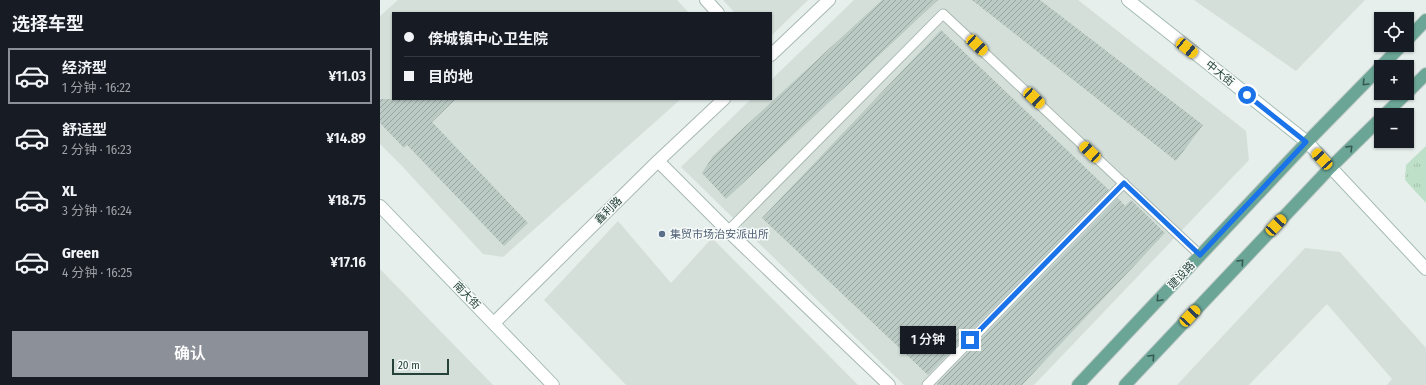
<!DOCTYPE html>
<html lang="zh">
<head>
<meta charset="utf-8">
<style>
  :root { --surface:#171b24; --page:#20242c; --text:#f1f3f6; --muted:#9ea1a6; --line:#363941; --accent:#8c9099 }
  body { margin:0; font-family:"Fira Sans Condensed","Noto Sans SC",sans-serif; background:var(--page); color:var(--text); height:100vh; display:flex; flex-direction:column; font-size:15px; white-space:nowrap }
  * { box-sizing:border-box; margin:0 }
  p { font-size:13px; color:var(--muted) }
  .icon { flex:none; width:22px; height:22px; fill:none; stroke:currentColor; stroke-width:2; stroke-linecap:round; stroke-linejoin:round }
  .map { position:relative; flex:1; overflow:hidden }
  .side { display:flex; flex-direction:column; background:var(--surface); width:380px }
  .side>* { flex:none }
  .top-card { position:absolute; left:12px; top:12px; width:380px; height:88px; border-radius:0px; box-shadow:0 1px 3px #0004; display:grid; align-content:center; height:88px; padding:0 12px; background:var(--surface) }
  .tools { position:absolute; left:994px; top:12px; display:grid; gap:8px }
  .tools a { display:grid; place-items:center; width:40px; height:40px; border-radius:0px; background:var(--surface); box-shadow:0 1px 3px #0004; font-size:20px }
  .scale { position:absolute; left:12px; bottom:10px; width:57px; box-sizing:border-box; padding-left:4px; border:2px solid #24423a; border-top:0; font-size:11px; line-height:14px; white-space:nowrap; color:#24423a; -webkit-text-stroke:3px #f7fbf9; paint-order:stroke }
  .end { position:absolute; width:18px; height:18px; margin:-9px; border:5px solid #1a73e8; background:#fff; box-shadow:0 0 0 2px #fff }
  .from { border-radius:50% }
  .bubble { position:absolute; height:28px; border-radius:0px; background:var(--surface); box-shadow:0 1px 3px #0004; font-size:13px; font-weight:600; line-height:28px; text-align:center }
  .car { position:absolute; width:12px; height:24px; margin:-12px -6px; border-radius:5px; box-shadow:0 0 3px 1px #0007; background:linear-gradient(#f5c518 24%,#345 0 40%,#f5c518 0 76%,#345 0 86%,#f5c518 0) }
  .top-card b { display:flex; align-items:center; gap:14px; height:38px; font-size:15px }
  .top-card b+b { border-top:1px solid var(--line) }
  .top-card i { width:10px; height:10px; background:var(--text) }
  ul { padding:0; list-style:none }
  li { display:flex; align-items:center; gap:12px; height:56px; margin:0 8px 6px; padding:0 4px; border:2px solid transparent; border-radius:0px }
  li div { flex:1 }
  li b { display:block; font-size:15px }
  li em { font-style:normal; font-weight:600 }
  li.current { border-color:var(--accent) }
  li>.icon { width:36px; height:36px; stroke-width:1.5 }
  h2 { padding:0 12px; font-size:18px; line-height:48px }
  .button { display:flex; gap:8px; margin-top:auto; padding:8px 12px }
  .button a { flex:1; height:46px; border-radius:0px; background:var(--accent); color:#fff; font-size:16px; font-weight:600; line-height:46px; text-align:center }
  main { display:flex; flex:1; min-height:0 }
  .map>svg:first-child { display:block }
</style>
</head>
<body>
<main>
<section class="side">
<h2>选择车型</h2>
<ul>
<li class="current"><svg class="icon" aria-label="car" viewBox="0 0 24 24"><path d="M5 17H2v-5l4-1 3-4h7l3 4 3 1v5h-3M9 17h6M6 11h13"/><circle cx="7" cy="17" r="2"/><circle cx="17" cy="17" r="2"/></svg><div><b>经济型</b><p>1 分钟 · 16:22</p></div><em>¥11.03</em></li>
<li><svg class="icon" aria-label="car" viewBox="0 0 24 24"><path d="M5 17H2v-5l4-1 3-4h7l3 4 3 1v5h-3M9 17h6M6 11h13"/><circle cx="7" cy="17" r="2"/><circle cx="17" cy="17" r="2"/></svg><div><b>舒适型</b><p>2 分钟 · 16:23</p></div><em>¥14.89</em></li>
<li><svg class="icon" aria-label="car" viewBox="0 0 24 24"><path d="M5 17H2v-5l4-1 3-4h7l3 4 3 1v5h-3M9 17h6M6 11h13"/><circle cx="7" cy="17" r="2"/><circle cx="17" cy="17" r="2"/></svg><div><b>XL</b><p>3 分钟 · 16:24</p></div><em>¥18.75</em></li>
<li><svg class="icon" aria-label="car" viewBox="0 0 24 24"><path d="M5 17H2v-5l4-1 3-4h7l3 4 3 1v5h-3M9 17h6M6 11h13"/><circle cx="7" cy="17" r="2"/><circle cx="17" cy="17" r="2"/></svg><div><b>Green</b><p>4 分钟 · 16:25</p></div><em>¥17.16</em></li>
</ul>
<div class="button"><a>确认</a></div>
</section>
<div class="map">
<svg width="1046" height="385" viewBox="0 0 1046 385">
  <defs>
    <pattern id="park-tufts" width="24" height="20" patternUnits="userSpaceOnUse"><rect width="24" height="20" fill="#bfe0c8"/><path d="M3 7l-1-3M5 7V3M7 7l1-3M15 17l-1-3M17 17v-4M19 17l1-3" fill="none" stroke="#a4c1ad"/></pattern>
    <pattern id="building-hatch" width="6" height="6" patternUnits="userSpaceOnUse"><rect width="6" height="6" fill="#bbcac4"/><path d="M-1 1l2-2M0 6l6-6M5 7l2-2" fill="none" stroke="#98a6a0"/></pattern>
  </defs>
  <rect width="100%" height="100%" fill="#e6efeb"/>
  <path fill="#d4dfda" d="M18,0H297L309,13H13V99H301L123,257L103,254L22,166L0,144V16Z
    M343,0H428L391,36V13H355Z
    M474,0H698L866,131L869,160L654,385H524L301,167L371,99H391V80Z
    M814,0H985L916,71Z
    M238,221L291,283L332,238L478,385H246L164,300Z
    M925,248L960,252L1046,348V385H1007L1012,379L947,304L869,385H797Z
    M0,269L113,385H0Z"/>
  <path fill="url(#park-tufts)" d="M1046,146V203L1025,180L1026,165Z"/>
  <path fill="url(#building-hatch)" d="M502,0H558L346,199L322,173L333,156Z
    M592,0H660L823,125L796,161Z
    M561,30L729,190L548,375L382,218Z
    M0,99H76L52,122L148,223L124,246L27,145L24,148L0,123Z
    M738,198L745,206L751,200L785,233L642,385H558L557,384Z"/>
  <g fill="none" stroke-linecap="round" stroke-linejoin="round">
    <g stroke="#a8b8b2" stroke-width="11">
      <path id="service" d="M348,231L563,14L820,255
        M547,385L744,183"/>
    </g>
    <g stroke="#a8b8b2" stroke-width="14">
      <path id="minor" d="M326,0L338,13
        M391,55L449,0
        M278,161L348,231L509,385
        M114,323L278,161L344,99"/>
    </g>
    <g stroke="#a4bbb3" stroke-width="14">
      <path id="secondary" d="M748,0L927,142L1046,269
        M0,206L173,385"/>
    </g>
    <g stroke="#c2cac8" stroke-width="14">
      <path id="primary" d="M1027,40L1046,20
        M1027,93L1046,74
        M1004,115L1027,93
        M698,385L927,142L1022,45
        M745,385L950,168L1001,118"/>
    </g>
    <use href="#service" stroke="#fff" stroke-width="9"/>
    <use href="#minor" stroke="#fff" stroke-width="12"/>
    <use href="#secondary" stroke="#fff" stroke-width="12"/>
    <use href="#primary" stroke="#6aa596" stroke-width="12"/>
  </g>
  <defs><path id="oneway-chevron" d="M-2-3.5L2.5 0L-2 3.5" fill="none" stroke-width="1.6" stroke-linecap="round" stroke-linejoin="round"/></defs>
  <g stroke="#365b51">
    <use href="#oneway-chevron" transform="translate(985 83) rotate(134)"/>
    <use href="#oneway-chevron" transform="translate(970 148) rotate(-44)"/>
    <use href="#oneway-chevron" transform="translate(861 262) rotate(-47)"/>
    <use href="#oneway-chevron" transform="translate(779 299) rotate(133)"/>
    <use href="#oneway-chevron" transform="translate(772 357) rotate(-47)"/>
  </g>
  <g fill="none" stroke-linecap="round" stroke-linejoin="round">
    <path stroke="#1a73e8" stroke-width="5" d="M590,340L744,183L820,255L926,142L867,95"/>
  </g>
  <circle fill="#5c6f8a" stroke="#f7fbf9" stroke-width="1.5" cx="282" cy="234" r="4"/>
  <g text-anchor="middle" stroke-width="3" stroke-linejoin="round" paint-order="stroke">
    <g font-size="11" fill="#24423a" stroke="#f7fbf9">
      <text transform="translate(840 73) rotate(39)" y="4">中大街</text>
      <text transform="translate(228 210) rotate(-45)" y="4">鑫利路</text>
      <text transform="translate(801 275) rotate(-47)" y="4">建设路</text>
      <text transform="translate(87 295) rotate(46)" y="4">南大街</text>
    </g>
    <g font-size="11" fill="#4e5e75" stroke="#f7fbf9" text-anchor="start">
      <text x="290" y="238">集贸市场治安派出所</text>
    </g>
  </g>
</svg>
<div class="tools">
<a><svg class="icon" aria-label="locate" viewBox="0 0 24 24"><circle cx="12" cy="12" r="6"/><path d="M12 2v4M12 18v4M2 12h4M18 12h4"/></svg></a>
<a>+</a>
<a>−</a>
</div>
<div class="scale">20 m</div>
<i class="end from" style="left:867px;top:95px"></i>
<i class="end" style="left:590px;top:340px"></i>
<div class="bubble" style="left:520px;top:326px;width:56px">1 分钟</div>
<i class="car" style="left:597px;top:45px;rotate:133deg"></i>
<i class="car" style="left:807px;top:48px;rotate:129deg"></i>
<i class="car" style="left:654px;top:98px;rotate:133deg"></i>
<i class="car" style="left:710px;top:152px;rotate:313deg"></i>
<i class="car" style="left:942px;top:159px;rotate:317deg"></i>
<i class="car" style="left:896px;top:225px;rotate:43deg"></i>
<i class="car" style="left:810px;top:316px;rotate:43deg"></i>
<div class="top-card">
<b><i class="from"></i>倴城镇中心卫生院</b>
<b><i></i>目的地</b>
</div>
</div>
</main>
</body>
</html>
